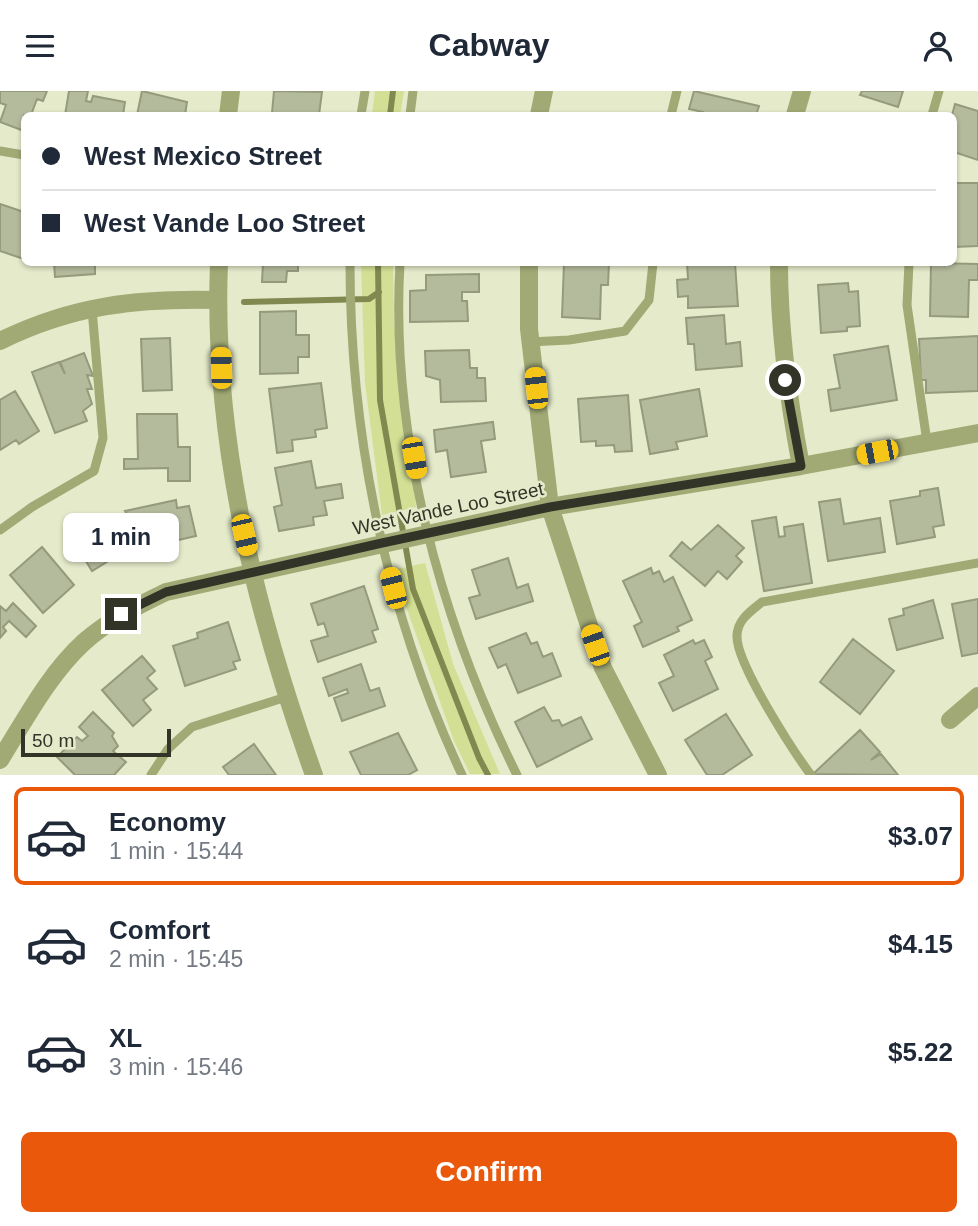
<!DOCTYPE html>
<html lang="en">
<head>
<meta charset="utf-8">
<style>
  :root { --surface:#fff; --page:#f2f2f3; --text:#1f2937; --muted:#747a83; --line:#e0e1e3; --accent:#ea580c }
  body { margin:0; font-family:Arial,sans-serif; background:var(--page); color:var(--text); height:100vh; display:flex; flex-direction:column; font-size:26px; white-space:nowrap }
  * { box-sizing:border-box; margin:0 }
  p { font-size:23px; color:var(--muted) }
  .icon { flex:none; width:38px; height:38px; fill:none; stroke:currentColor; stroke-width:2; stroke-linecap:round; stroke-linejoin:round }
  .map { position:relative; height:684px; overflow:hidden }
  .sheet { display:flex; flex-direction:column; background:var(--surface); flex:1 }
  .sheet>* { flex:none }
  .guide { position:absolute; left:21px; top:21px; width:936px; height:154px; border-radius:10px; box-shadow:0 2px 5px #0004; display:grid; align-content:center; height:154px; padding:0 21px; background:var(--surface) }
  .scale { position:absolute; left:21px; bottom:18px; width:150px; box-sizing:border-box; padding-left:7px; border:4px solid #323428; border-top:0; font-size:19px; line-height:24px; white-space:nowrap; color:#323428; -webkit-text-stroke:5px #e4eaca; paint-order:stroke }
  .end { position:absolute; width:32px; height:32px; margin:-16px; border:9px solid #323428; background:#fff; box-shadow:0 0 0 4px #fff }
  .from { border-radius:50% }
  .bubble { position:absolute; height:49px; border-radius:10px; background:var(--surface); box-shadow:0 2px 5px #0004; font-size:23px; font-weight:700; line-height:49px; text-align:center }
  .car { position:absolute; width:21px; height:42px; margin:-21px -10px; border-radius:9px; box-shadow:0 0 5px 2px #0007; background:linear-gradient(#f5c518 24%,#345 0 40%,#f5c518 0 76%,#345 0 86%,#f5c518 0) }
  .guide b { display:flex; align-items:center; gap:24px; height:66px; font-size:26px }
  .guide b+b { border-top:2px solid var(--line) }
  .guide i { width:18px; height:18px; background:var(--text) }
  ul { padding:12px 0 0; list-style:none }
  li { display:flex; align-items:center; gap:21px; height:98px; margin:0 14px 10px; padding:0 7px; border:4px solid transparent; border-radius:10px }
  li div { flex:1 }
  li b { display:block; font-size:26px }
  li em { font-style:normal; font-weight:700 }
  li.current { border-color:var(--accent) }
  li>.icon { width:63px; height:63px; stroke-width:1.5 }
  .primary-button { display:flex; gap:14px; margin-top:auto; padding:14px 21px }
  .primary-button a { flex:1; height:80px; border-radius:10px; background:var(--accent); color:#fff; font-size:28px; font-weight:700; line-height:80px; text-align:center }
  header { display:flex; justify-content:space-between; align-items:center; height:91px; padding:0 21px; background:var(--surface); font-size:32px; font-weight:700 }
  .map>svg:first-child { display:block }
</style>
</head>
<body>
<header><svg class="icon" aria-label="menu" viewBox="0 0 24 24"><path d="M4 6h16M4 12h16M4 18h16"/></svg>Cabway<svg class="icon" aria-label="person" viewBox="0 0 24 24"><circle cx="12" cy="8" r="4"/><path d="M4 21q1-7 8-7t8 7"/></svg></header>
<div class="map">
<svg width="978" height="684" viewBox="0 0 978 684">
  <rect width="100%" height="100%" fill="#e4eaca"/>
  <path fill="#d3df94" d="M375,0H404L400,24H372Z
    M361,172H393L394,232L416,416L382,424L365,292Z
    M425,472L453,573L500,683H470L454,650L393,479Z"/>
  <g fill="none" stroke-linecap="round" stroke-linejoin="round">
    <path stroke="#818950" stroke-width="6" d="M390,24L393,0
      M378,172L380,309L413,498L479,667L488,684
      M244,211L369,208L379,201"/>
  </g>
  <path fill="#b4ba9c" stroke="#959a7d" stroke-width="2" d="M0,0H47L43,10L37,8L31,24H24V40L0,31L6,14L0,12Z
    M69,0H88L86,10L91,11L93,5L125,11L123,24H65Z
    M142,0L187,11L185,24H137Z
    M274,0L322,1L319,24L272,22Z
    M694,0L759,15L756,24H702L703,21L689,18Z
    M862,0H903L898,16L860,4Z
    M955,13L978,20V69L954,61L952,24Z
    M954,92H978V155L954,156Z
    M0,113L24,121V168L0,160Z
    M54,172H114V173L95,174V183L55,186Z
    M263,172H298V180H287L286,191H262Z
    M564,172H609L608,194H601L600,228L562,226Z
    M687,172H735L738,215L688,217V205L678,206L677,189L688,188Z
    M931,172L978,173V189H969L968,226L930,225Z
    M479,183V201H462V210H467L468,230L410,231V200L426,199V184Z
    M848,192L849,201L858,200L860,235L847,236V240L821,242L818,194Z
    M296,220V244H309V266H298V282L260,283V221Z
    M724,224L726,253L740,251L742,275L696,279L694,253H688L686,227Z
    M978,245V300L926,302V289H921L919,248Z
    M170,247L172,299L143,300L141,248Z
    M888,255L897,309L831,320L828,299L840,297L834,264Z
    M469,259L470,277H477V287H485L486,310L441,311L440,289L426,285L425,260Z
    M84,262L93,285L87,284L92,298H87L92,313L83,320L87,330L55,342L32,281L59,271L65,283L60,271Z
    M321,292L327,337L315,339L316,346L292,349L293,360L277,362L269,298Z
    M699,298L707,345L676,351L678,358L650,363L640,309Z
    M15,300L39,340L19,353L16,349L0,359V309Z
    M628,304L632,360L615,361L614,354L596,355V350L581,351L578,308Z
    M137,323H177L178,356H190V390H168V377L124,378V368H138Z
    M493,331L495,348L481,350L486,381L451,386L447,359L436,361L434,339Z
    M311,370L316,397L341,393L343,407L324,410L327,424L313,426L314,434L279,440L274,416L282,414L275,377Z
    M938,397L944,434L933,436L935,446L897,453L890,410L920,405V400Z
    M840,408L844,433L880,427L885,461L828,470L819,411Z
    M176,409L177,417L189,415L196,445L152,455L148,437L137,439L125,420Z
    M776,426L779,446L785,445L784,436L803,433L812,492L764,500L752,430Z
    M107,427L117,444L127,438L136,453L92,480L69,442L87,431L91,437Z
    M718,434L744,457L736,465L742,471L727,488L718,480L705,495L670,465L682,451L691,459Z
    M42,456L74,494L43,522L10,484Z
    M508,467L517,497L528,493L533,510L476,528L469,507L480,504L472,479Z
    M651,477L653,483L659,480L664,491L673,486L692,529L677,536L679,540L643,556L634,535L642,531L623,490Z
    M364,495L378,538L372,540L376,551L318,571L311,550L328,545L324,532L318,534L311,513Z
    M978,508V562L962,565L952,513Z
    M933,509L943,547L897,559L889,528L904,524L903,518Z
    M13,512L36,535L26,546L9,530L3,536L6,540L0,547V515L6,520Z
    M228,531L240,569L233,571L236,578L185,595L173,555L198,547L197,542Z
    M526,542L531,553L537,551L543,566L552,562L561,585L518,602L506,573L498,577L489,557Z
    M853,548L894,580L860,623L820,591Z
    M693,549L695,553L704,549L712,566L705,570L718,598L673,620L659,592L674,585L664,564Z
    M142,565L155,580L147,587L157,598L143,609L151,619L133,635L102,599Z
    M361,573L370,600L379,597L385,615L342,630L334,607L348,602L347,598L329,605L323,587Z
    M544,616L552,630L559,629L562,635L581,626L592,648L537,676L515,631Z
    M93,621L114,642L112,645L118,655L113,660L126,671L114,684H75L57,666L77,646L82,650L88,645L79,636Z
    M726,623L752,664L722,684H707L685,649Z
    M860,639L880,661L871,669L881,663L898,684L813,683Z
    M398,642L417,679L408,684H361L350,661Z
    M254,653L276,684H229L223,676Z"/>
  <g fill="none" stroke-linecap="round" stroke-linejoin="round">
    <path stroke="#a1aa75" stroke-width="9" d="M361,24L365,0
      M410,24L413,0
      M671,24L677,0
      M932,24L939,0
      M0,60L24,64
      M350,172C350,347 387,524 462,684
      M400,172C390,345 440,529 517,684
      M909,172L907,214L927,351
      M530,251L569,249L625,240L649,209L653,172
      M0,439L32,416L94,380L103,347L92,218
      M151,684L168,658L192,636L286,606
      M811,684C793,660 736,572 737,545C737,529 751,520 762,511L978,472"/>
    <path stroke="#a1aa75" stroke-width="18" d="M228,24L231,0
      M539,24L544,0
      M795,24L802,0
      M219,172C212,347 255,520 314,684
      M529,172V238L550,416L603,577L658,684
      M779,172C779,241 788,307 801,375
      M0,250C73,214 138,207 218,209
      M950,629L978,605
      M0,669C25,629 49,583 84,551C109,529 137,515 166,501L550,416L801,375L978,342"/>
  </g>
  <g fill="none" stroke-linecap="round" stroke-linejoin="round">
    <path stroke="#323428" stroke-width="9" d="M121,523L166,501L382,452L550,416L801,375L785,289"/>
  </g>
  <g text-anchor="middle" stroke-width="5" stroke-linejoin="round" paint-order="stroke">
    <g font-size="19" fill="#323428" stroke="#e4eaca">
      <text transform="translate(448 417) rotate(-12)" y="7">West Vande Loo Street</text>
    </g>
  </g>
</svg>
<div class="scale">50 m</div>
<i class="end from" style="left:785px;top:289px"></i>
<i class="end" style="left:121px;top:523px"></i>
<div class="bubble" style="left:63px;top:422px;width:116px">1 min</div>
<i class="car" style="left:221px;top:277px;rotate:358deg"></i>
<i class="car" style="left:536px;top:297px;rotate:354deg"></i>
<i class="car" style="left:877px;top:361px;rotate:259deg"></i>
<i class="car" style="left:414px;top:367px;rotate:170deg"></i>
<i class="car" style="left:244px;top:444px;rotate:167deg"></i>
<i class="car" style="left:393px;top:497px;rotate:346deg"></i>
<i class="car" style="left:595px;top:554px;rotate:341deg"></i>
<div class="guide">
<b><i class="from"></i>West Mexico Street</b>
<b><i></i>West Vande Loo Street</b>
</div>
</div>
<section class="sheet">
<ul>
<li class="current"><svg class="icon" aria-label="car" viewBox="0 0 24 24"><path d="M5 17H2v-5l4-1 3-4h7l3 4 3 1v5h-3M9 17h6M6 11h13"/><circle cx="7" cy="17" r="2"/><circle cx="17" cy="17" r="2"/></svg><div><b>Economy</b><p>1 min · 15:44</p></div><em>$3.07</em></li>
<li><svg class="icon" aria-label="car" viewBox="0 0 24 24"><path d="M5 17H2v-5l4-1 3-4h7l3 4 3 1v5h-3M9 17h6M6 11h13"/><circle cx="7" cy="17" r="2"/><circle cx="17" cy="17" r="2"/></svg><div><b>Comfort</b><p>2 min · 15:45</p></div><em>$4.15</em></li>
<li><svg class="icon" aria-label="car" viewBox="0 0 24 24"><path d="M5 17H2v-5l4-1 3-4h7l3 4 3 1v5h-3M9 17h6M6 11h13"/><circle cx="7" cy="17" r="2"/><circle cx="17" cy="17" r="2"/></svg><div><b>XL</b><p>3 min · 15:46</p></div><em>$5.22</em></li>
</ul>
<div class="primary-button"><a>Confirm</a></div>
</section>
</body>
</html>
